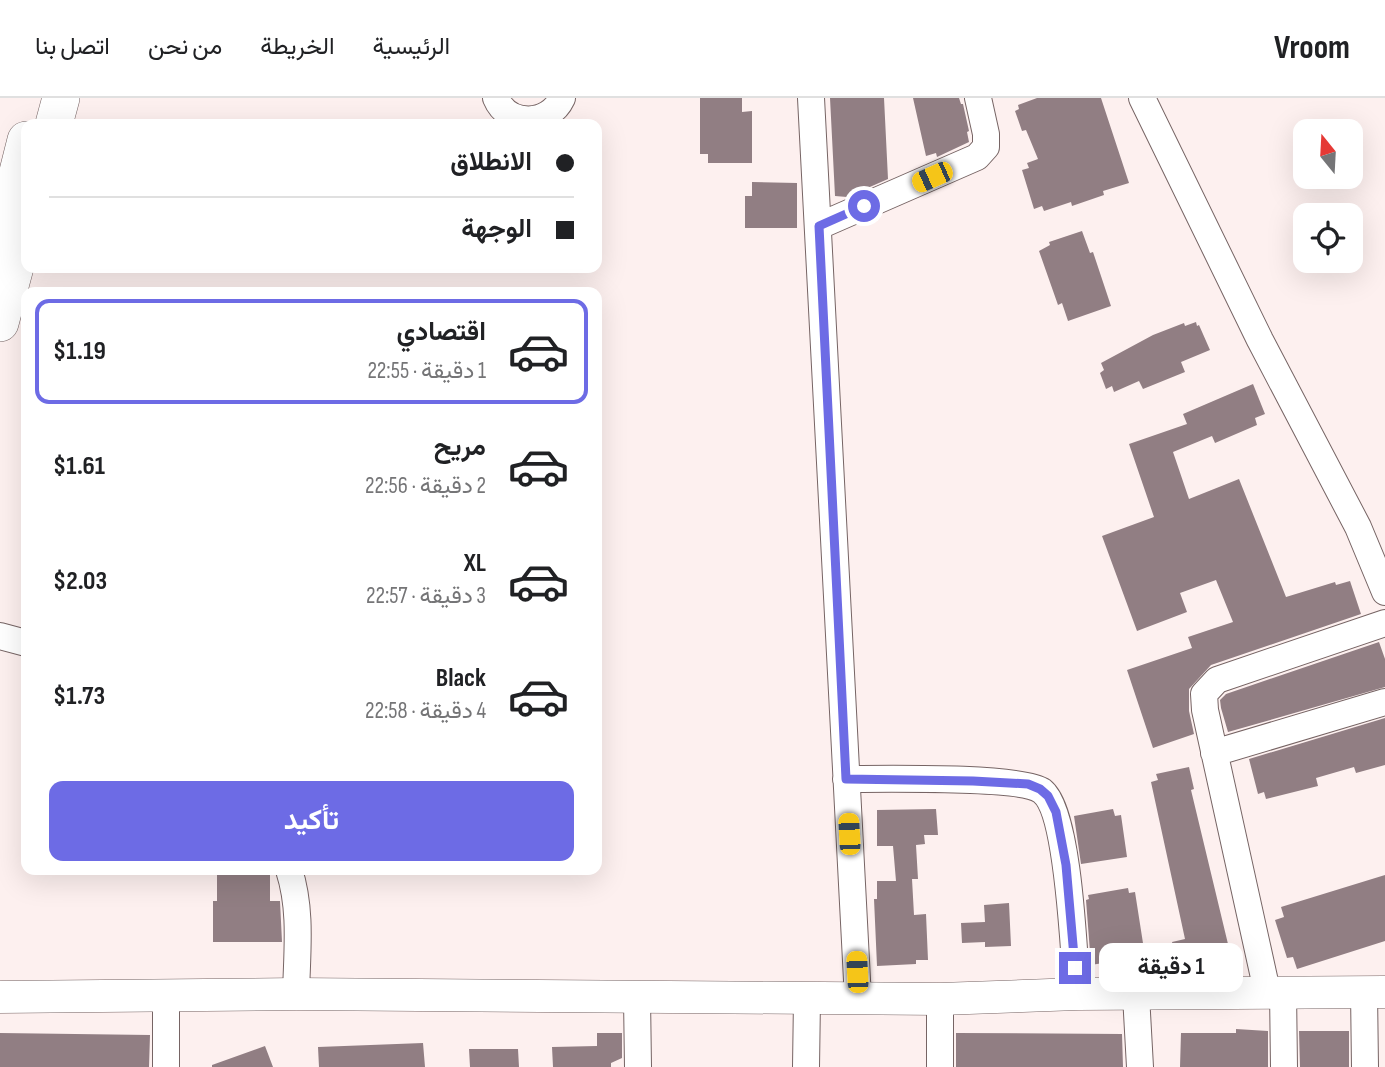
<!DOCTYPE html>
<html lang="ar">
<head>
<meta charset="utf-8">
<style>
  :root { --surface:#fff; --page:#f2f2f2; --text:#202124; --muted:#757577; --line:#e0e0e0; --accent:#6d6be5 }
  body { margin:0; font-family:"Sofia Sans Condensed",Vazirmatn,sans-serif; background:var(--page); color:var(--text); direction:rtl; height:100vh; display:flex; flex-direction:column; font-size:26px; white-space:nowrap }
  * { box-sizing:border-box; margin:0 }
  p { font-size:23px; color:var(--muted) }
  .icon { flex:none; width:38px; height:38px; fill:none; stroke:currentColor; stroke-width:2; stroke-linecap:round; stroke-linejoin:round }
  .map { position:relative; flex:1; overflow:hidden; direction:ltr }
  .panel { position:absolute; left:21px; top:189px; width:581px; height:588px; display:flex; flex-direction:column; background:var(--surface); border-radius:14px; box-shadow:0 7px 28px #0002; direction:rtl }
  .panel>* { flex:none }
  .guide { position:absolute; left:21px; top:21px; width:581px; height:154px; border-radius:14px; box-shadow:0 7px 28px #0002; direction:rtl; display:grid; align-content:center; height:154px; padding:0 28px; background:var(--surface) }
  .needle { width:46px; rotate:342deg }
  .fabs { position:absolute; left:1293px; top:21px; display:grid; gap:14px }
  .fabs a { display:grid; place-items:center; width:70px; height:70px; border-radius:14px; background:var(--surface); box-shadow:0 7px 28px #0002; font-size:35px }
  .end { position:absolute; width:32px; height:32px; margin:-16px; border:9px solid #6d6be5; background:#fff; box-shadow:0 0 0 4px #fff }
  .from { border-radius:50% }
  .bubble { position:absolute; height:49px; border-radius:14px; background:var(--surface); box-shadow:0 7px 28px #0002; font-size:23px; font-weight:700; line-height:49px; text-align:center; direction:rtl }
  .car { position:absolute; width:21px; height:42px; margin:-21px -10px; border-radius:9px; box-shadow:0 0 5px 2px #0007; background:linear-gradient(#f5c518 24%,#345 0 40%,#f5c518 0 76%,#345 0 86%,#f5c518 0) }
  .guide b { display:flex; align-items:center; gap:24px; height:66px; font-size:26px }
  .guide b+b { border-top:2px solid var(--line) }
  .guide i { width:18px; height:18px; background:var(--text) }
  ul { padding:12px 0 0; list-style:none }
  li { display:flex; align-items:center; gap:21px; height:105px; margin:0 14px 10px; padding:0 14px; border:4px solid transparent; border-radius:14px }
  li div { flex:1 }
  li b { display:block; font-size:26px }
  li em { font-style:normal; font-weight:700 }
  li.active { border-color:var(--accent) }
  li>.icon { width:63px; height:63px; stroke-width:1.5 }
  .action { display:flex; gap:14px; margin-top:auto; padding:14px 28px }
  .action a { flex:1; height:80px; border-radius:14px; background:var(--accent); color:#fff; font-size:28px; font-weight:700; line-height:80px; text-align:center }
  header { display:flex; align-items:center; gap:42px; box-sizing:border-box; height:98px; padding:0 35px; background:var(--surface); border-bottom:2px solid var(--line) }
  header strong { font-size:33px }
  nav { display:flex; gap:38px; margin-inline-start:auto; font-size:24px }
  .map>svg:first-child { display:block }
</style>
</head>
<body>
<header>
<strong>Vroom</strong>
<nav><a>الرئيسية</a><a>الخريطة</a><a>من نحن</a><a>اتصل بنا</a></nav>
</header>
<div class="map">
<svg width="1385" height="969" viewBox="0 0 1385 969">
  <rect width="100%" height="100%" fill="#fdf0ef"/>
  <path fill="#917e83" d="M700,0H742V14L752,13V65H708V56H700Z
    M830,0H884L888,81L847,99L835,98Z
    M913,0H959L961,6H963L969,33L967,34L969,44L937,59L936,55L926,58Z
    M1037,0H1101L1129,85L1103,93L1104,97L1072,108L1071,104L1044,113L1042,108L1034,111L1022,72L1029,70L1027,65L1038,61L1026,32L1022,33L1015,13L1019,11L1018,7Z
    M752,84L797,85V130H745V98H752Z
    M1082,133L1090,155L1093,154L1111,208L1068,223L1062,205L1058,207L1039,153L1050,147L1049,144Z
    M1196,224L1197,228L1199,227L1210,252L1181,264L1185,274L1143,291L1139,283L1114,294L1112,288L1106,291L1100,275L1104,272L1101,265L1153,237L1184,225L1185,228Z
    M1253,286L1265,316L1255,320L1257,327L1215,345L1212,338L1173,354L1189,401L1239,381L1286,499L1335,484L1336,487L1350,483L1361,516L1211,567L1189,591V613L1194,636L1153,650L1127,572L1192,550L1188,539L1233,524L1216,482L1180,495L1187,514L1137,533L1102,438L1154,419L1129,346L1187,326L1183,316Z
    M1379,544L1385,561V589L1228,634L1221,610L1220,602L1226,596Z
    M1385,620V667L1356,675L1354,669L1316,680L1318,688L1266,701L1264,694L1258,696L1249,661Z
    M1189,669L1194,691L1191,692L1234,871L1210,877H1180L1172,844L1185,841L1151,684L1158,682L1156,676Z
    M936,711L938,737H924L925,746L916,747L918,781H912L914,817L926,816L928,862H916V866L877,868L874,801H877V783H896L893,748H877V712Z
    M1113,711L1115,718L1121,717L1127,759L1081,766L1074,718Z
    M217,772H270V803H280L282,844H213V803H217Z
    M1385,777V843L1297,871L1293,859L1287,860L1275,822L1284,819L1281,809Z
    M1128,790L1129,795L1135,794L1145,858L1091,867L1086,802L1089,801L1088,797Z
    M1009,805L1011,848L985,849V844L962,845L961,825L985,824L984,807Z
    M1236,931L1268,933V969H1180L1181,935H1236Z
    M1299,933H1349V969H1300Z
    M0,935L150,937L149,969H0Z
    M597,935H622V960L611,965V969H553L552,949L597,948Z
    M956,935L1122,936L1123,969H956Z
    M423,945L425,969H319L318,949Z
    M265,948L273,969H212V967Z
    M469,951H518L519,969H470Z"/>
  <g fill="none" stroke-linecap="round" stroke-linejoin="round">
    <g stroke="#766464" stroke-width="28">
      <path id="minor" d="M496,0C508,29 549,28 562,0
        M811,0L858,901
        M1142,0L1260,242L1358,429L1385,494
        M819,128L977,59L986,49V36L978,0
        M0,538L26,545
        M1214,655L1385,604
        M846,681C880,681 1022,678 1042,693C1069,714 1074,858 1077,896
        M289,772C302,812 297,854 296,896
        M1267,893L1205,612L1204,596L1217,582L1385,525
        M1283,893L1284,969
        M1364,894L1365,969
        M1136,897L1140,969
        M637,900L638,969
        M166,969V899
        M806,969L807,901
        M940,969V901"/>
    </g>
    <g stroke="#766464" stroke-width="33">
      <path id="major" d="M0,899L296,896L940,901L1077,896L1385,894"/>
    </g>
    <g stroke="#766464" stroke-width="38">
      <path id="highway" d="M54,26L61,0
        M0,145L26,42
        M0,225L26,128"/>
    </g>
    <use href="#minor" stroke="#fff" stroke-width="26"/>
    <use href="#major" stroke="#fff" stroke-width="32"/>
    <use href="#highway" stroke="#fff" stroke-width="37"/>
  </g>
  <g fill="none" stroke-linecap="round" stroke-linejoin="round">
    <path stroke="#6d6be5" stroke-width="9" d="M864,108L819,128L846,681L973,683L1028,686L1040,691L1048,698L1056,714L1066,767L1075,870"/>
  </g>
</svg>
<div class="fabs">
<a><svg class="needle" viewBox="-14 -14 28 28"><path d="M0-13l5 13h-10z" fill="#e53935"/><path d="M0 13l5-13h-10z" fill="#757577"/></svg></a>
<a><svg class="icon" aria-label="locate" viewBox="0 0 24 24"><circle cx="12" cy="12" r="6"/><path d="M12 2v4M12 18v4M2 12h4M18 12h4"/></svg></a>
</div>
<i class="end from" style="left:864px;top:108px"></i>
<i class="end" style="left:1075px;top:870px"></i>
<div class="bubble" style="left:1099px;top:845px;width:144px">1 دقيقة</div>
<i class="car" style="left:932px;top:79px;rotate:246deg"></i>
<i class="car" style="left:849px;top:736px;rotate:357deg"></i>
<i class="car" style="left:857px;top:874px;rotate:357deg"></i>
<div class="guide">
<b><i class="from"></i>الانطلاق</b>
<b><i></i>الوجهة</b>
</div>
<section class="panel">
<ul>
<li class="active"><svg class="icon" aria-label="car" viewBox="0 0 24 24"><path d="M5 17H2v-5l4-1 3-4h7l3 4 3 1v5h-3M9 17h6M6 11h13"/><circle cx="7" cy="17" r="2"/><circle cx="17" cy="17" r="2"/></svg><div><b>اقتصادي</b><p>1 دقيقة · 22:55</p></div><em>$1.19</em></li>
<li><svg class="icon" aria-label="car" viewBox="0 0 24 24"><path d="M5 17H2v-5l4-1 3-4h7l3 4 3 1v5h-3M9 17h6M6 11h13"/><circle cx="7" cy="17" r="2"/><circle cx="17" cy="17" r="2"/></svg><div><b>مريح</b><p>2 دقيقة · 22:56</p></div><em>$1.61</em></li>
<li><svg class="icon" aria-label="car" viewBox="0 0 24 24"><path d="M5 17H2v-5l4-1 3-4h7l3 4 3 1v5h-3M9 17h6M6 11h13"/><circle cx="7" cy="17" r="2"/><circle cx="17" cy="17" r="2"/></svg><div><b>XL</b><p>3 دقيقة · 22:57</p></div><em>$2.03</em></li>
<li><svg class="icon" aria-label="car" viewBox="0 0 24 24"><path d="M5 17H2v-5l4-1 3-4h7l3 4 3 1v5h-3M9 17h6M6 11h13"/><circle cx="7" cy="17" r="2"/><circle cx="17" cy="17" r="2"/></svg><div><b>Black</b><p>4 دقيقة · 22:58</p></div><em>$1.73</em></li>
</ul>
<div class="action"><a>تأكيد</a></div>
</section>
</div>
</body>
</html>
